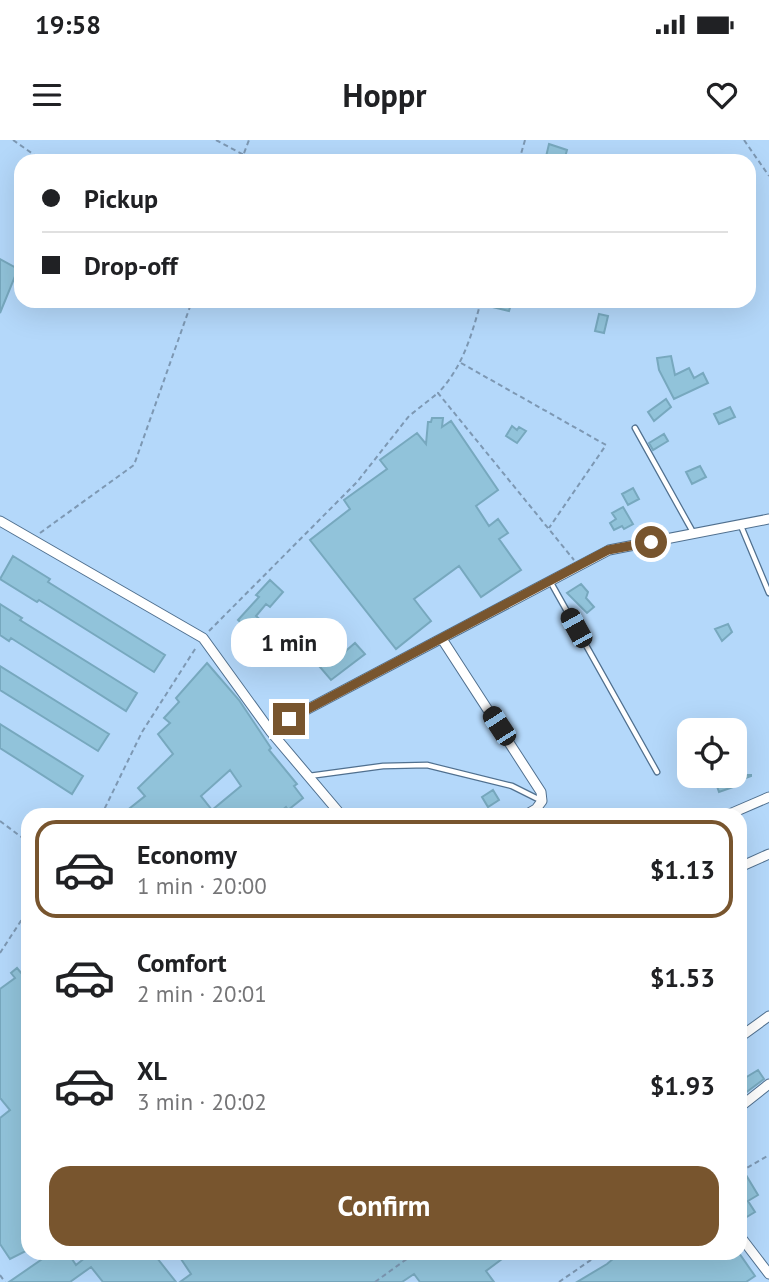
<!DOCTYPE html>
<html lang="en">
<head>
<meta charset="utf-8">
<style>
  :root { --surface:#fff; --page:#f6f6f6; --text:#202124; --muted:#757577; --line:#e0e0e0; --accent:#78552e }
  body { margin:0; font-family:"PT Sans",sans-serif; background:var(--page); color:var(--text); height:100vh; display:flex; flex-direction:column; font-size:26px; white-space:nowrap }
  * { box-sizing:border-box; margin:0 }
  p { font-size:23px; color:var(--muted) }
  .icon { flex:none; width:38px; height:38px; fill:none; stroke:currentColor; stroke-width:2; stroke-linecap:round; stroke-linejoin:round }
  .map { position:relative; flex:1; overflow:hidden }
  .panel { position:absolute; left:21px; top:668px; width:726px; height:452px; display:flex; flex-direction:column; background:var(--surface); border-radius:21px; box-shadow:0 7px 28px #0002 }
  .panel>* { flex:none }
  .hud { position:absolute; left:14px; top:14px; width:742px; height:154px; border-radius:21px; box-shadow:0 7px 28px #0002; display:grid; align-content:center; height:154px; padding:0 28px; background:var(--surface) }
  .fabs { position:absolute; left:677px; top:578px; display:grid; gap:14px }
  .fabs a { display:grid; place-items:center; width:70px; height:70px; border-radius:14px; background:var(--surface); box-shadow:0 7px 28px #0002; font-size:35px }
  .end { position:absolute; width:32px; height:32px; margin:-16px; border:9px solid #78552e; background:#fff; box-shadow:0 0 0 4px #fff }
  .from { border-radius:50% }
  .bubble { position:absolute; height:49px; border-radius:21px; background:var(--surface); box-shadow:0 7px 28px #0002; font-size:23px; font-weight:800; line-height:49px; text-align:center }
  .car { position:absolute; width:21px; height:42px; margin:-21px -10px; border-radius:9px; box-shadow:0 0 5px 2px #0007; background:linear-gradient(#222 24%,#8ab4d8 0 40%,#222 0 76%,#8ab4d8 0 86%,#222 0) }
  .hud b { display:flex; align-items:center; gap:24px; height:66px; font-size:26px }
  .hud b+b { border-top:2px solid var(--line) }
  .hud i { width:18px; height:18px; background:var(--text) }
  ul { padding:12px 0 0; list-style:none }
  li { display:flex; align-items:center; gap:21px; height:98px; margin:0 14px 10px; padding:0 14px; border:4px solid transparent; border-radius:21px }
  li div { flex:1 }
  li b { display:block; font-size:26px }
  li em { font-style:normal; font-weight:800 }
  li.on { border-color:var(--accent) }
  li>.icon { width:63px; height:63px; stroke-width:1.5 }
  .cta { display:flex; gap:14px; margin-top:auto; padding:14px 28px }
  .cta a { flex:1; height:80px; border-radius:21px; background:var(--accent); color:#fff; font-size:28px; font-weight:800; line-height:80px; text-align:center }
  .status { display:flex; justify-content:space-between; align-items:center; height:49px; padding:0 35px; background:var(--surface); direction:ltr }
  .status svg { height:19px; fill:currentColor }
  header { display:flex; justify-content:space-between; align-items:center; height:91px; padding:0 28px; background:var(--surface); font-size:32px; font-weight:800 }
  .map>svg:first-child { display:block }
</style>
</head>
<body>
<div class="status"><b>19:58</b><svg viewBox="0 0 49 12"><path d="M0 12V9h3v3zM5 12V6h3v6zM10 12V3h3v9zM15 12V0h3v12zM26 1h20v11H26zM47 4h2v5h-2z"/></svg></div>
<header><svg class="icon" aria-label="menu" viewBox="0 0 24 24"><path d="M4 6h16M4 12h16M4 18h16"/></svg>Hoppr<svg class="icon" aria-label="heart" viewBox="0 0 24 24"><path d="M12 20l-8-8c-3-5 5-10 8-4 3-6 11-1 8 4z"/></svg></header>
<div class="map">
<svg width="769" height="1142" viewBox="0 0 769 1142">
  <rect width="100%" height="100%" fill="#b4d8fa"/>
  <path fill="#91c3da" stroke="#77a8be" stroke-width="2" fill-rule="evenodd" d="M549,4L567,10L564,21H545Z
    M0,119L18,129L0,173Z
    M480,161H512L509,171L480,164Z
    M599,174L608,176L604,193L595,191Z
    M671,216L675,235L689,228L694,238L703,233L708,243L674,259L659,230L657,218Z
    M666,259L671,267L654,281L648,272Z
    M730,267L735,277L719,284L714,274Z
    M432,278H443L442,287L451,281L498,350L476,366L489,386L498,379L508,393L499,399L521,430L481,457L459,426L414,459L431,481L396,509L310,400L350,369L344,360L387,329L380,320L417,293L426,304L428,282H431Z
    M512,286L517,290L519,287L526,291L517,303L506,296Z
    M664,294L668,301L653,310L649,303Z
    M700,326L706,337L692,344L686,332Z
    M633,348L639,359L628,365L622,354Z
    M623,367L633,384L624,389L622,386L614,390L610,383L616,379L612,373Z
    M13,416L50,439L48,442L165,515L154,532L39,460L37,462L0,439Z
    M270,440L283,452L270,467L266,464L256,476L264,483L254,495L238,480L259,457L256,455Z
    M581,444L588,452L586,458L594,467L587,473L567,453Z
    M0,464L22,478L20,480L137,553L126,571L11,498L9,501L0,495Z
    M728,484L732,492L722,501L715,489Z
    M355,503L365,514L331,540L314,520L324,511L333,522Z
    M207,523L239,560L271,608L269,610L297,644L294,646L303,658L288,670L286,667L275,676H120L145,656L138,648L173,614L158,594L170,583L164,578L179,562L176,558ZM230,630L241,646L212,670L201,656Z
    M0,526L109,594L98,611L0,550Z
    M0,584L83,636L72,654L0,608Z
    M713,635H751V636L732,643L733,647L719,652Z
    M493,650L499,660L488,667L482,657Z
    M17,828L28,841V1110L10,1119L0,1104V978L10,970L0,958V849L15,838L11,833Z
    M758,930L764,939L740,957V941Z
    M746,1035L758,1055L748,1061L755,1072L740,1081V1040Z
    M51,1113H68L76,1125L91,1113H153L176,1142H103L91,1127L70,1142H9Z
    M177,1113H255L258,1118L265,1113H510L486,1131L494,1142H420L414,1134L402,1142H180L191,1134Z
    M620,1113H739L755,1136L746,1142H577L607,1124Z"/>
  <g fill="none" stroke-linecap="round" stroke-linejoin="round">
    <g stroke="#50708f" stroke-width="7">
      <path id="lane" d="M635,288L694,394
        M741,386L769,453
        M550,441L657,632
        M309,636L383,626L427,625L512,646L542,661"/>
    </g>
    <g stroke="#50708f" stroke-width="11">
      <path id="street" d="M0,381L203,498L271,592L342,676
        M442,499L541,652L542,661L536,669L524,676
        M271,592L289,579L609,410L769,379
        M725,676L769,657
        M740,727L769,714
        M740,897L769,876
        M740,967L769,944
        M740,1096L769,1134"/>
    </g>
    <path stroke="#7d98b3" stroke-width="2" stroke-dasharray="5 3.5" stroke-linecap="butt" d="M13,0L43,21
      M216,0L244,15
      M744,0L769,36
      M241,21L249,0
      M519,21L525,0
      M481,161C472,194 463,227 438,253L574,420
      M461,223L606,305L549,388
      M40,393L134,325L192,161
      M209,491L357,342L409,276L438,253
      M101,676L142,592L197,506
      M0,681L28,702
      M0,813L28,770
      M740,1032L769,1015
      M0,1135L5,1142
      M375,1142L415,1113
      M559,1142L601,1113"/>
    <use href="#lane" stroke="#fff" stroke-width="4.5"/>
    <use href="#street" stroke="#fff" stroke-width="9"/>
  </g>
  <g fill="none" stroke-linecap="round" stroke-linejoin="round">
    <path stroke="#78552e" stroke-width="9" d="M289,579L608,410L651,402"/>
  </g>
</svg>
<div class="fabs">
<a><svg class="icon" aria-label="locate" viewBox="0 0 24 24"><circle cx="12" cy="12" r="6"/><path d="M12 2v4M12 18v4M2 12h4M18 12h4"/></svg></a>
</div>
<i class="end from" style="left:651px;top:402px"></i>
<i class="end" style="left:289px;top:579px"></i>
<div class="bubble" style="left:231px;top:478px;width:116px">1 min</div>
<i class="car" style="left:576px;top:488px;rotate:331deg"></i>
<i class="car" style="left:499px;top:586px;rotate:327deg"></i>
<div class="hud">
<b><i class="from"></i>Pickup</b>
<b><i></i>Drop-off</b>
</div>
<section class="panel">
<ul>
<li class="on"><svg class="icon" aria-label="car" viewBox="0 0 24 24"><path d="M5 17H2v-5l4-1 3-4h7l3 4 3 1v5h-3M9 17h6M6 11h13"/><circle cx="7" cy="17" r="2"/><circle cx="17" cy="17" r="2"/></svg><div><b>Economy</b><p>1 min · 20:00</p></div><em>$1.13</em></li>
<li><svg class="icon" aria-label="car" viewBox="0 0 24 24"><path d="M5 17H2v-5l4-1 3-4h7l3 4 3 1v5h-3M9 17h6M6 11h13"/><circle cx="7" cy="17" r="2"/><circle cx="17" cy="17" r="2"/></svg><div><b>Comfort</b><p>2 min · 20:01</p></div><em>$1.53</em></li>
<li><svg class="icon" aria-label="car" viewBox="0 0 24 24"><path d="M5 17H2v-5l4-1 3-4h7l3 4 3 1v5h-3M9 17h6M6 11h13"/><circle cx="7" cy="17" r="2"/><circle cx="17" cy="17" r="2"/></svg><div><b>XL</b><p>3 min · 20:02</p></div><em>$1.93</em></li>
</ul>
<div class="cta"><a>Confirm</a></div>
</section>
</div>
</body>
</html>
